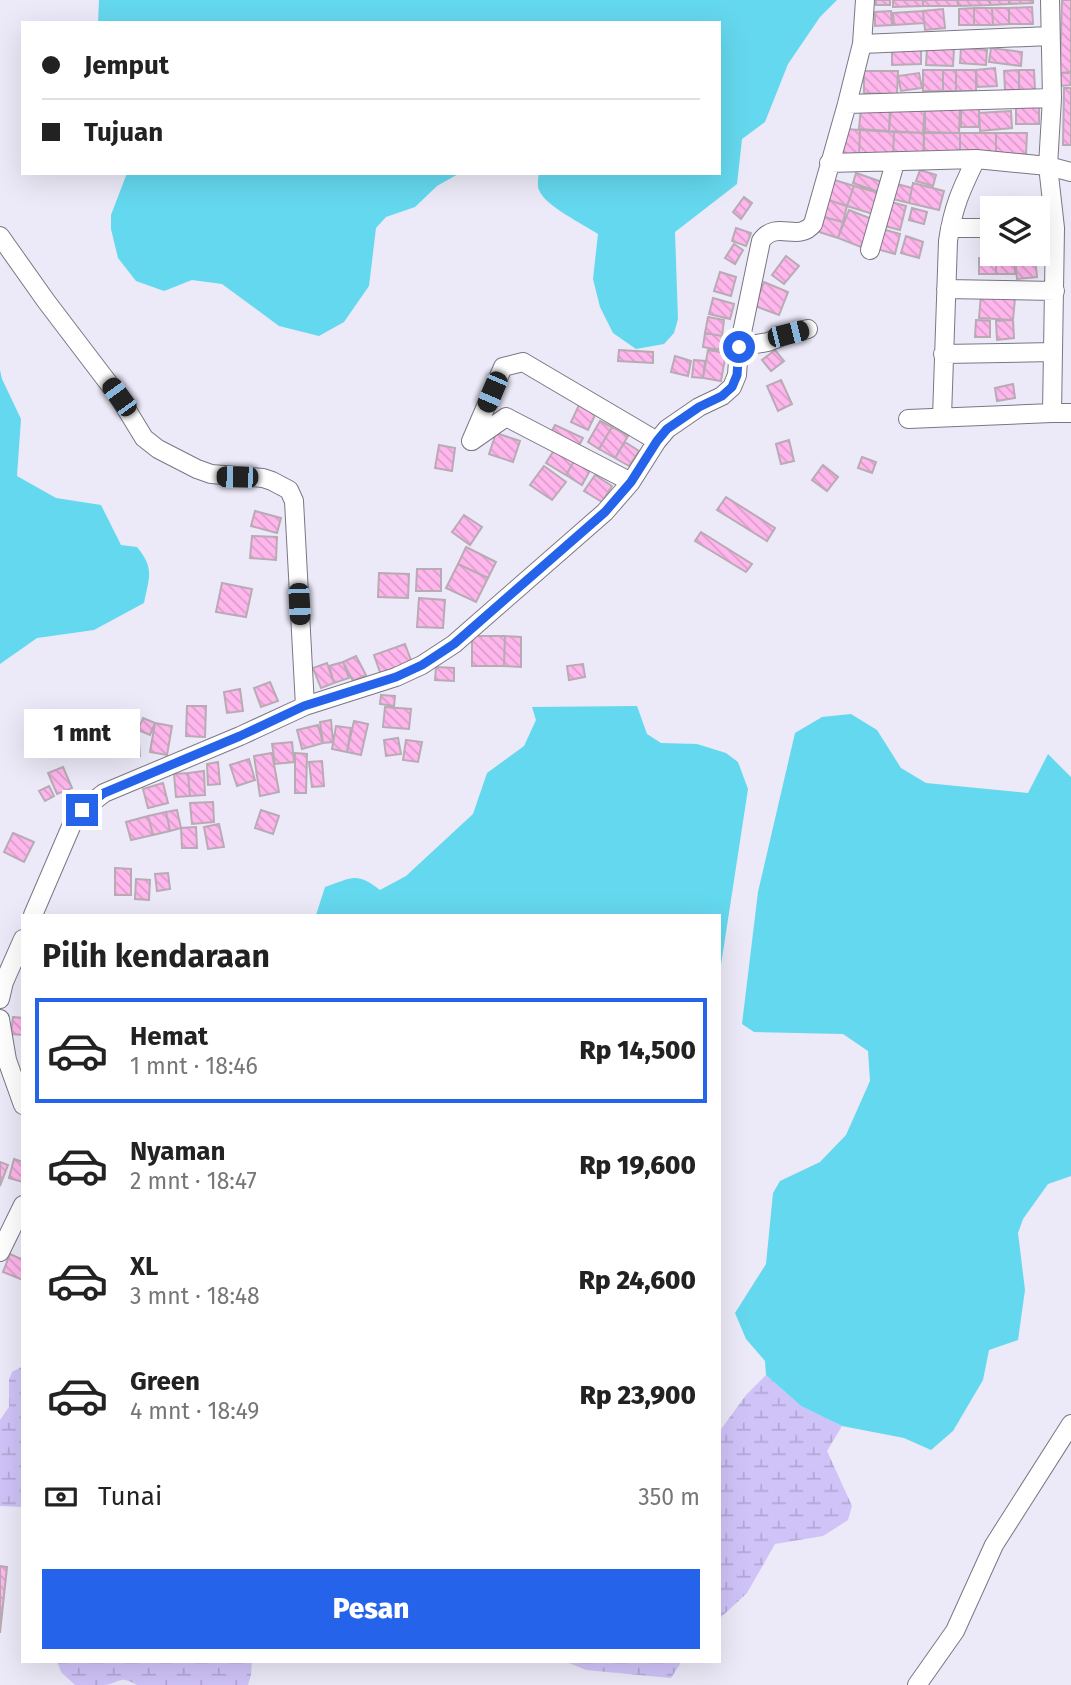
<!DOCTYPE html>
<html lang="id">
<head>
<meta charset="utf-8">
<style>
  :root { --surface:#fff; --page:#f2f2f2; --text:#222; --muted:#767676; --line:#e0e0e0; --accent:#2563eb }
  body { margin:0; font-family:"Fira Sans",sans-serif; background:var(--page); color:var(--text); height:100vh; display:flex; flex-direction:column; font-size:26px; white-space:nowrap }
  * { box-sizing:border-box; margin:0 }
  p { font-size:23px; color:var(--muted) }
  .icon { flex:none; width:38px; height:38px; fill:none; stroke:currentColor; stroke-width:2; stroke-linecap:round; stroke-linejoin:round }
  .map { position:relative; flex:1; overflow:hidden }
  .drawer { position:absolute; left:21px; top:914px; width:700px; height:749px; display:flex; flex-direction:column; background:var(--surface); border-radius:0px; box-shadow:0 7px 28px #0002 }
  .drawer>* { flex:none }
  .guide { position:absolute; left:21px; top:21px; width:700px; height:154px; border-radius:0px; box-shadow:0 7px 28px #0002; display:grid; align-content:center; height:154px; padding:0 21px; background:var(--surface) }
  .buttons { position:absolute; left:980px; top:196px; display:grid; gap:14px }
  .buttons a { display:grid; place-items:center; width:70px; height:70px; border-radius:0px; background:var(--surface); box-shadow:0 7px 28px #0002; font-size:35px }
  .end { position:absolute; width:32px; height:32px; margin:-16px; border:9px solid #2563eb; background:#fff; box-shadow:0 0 0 4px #fff }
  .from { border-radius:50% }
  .bubble { position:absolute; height:49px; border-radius:0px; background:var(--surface); box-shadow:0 7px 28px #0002; font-size:23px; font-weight:800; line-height:49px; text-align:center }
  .car { position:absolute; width:21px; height:42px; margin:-21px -10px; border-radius:9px; box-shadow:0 0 5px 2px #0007; background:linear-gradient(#222 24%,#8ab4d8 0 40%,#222 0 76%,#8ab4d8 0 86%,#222 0) }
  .guide b { display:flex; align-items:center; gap:24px; height:66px; font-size:26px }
  .guide b+b { border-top:2px solid var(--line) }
  .guide i { width:18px; height:18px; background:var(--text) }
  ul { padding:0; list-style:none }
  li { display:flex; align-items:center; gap:21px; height:105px; margin:0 14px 10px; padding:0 7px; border:4px solid transparent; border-radius:0px }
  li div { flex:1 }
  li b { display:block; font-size:26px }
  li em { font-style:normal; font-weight:800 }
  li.selected { border-color:var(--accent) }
  li>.icon { width:63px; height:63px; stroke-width:1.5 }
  h2 { padding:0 21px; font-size:32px; line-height:84px }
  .pay { display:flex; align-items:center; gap:18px; height:77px; padding:0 21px; font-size:26px }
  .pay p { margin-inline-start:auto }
  .primary-button { display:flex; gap:14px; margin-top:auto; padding:14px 21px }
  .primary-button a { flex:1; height:80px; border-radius:0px; background:var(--accent); color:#fff; font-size:28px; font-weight:800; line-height:80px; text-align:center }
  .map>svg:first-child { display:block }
</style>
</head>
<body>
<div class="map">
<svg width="1071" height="1685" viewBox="0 0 1071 1685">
  <defs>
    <pattern id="wetland-marsh" width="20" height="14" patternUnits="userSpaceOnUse" patternTransform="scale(1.75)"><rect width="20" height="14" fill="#cfc3f8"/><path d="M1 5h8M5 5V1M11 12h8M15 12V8" fill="none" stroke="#b2a8d6"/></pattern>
    <pattern id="building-back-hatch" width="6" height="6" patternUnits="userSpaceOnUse" patternTransform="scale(1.75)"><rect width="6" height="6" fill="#ffb6ec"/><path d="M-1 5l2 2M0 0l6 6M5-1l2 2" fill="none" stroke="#db9dcb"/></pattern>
  </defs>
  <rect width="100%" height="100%" fill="#ece9f8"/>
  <path fill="url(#wetland-marsh)" d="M23,1366V1507L0,1506V1420L9,1407V1380L12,1372Z
    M766,1375L801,1406L842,1426L827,1451L852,1506L848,1520L823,1536L775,1544L747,1593L719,1619V1432L746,1395Z
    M57,1661H252L251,1675L248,1685H137C118,1674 121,1683 104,1685C95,1685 84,1685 75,1685L61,1672Z
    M564,1661H682L671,1678L586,1670Z"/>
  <path fill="#64d8ee" d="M99,0H837L820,17L788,64L765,122L742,139L737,184L675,232L678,319L674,333L664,344L636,349L613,333L600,307L593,279L598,234C583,224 545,206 539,190C537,185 538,179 539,173H719V23H98Z
    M127,173H460L437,186L415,207L386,217L376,228L369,286L344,322L319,336L279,326L222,284L192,280L164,291L136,281L118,258L111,229V215Z
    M0,370L2,379L21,419L17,476L56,498L101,505L121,545L137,547C155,569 149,577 144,603L94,630L37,638L0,664Z
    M637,706L647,734L661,743L697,744L726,753L738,762L748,789L719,978V915H316L325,887C352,878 356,871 380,890L406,876L473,814L487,773L524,746L536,720L532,707Z
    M851,714L877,730L901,768L926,783L1028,793L1048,754L1071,777V1176L1048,1184L1023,1219L1018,1233L1025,1290L1018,1340L989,1350L983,1380L953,1431L931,1450L904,1438L842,1426L801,1406L766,1375L765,1361L746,1339L735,1313L766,1264L773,1193L780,1181L820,1162L846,1135L870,1081L868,1051L843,1034L754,1032L742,1024L758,892L795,733L822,717Z"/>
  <path fill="url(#building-back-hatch)" stroke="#b8abb4" stroke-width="2" d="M876,0H890V5H876Z
    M893,0H923V6L893,7Z
    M923,0H958V6H923Z
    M958,0H990V5L958,6Z
    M990,0H1009V4L990,5Z
    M1009,0H1033V3L1009,4Z
    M1062,0H1071V72L1060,73Z
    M1032,7L1033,24H1009V8Z
    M974,8H992L993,25H974Z
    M974,8V25H959V9Z
    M992,8H1009V24L993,25Z
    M943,9L945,28L925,30L923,11Z
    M891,11L892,25L875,26V12Z
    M923,11L924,23L894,25L893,13Z
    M921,46V64L892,65V47Z
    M927,48L954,49L953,66L926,65Z
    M961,48L987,50L986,65L960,63Z
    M991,48L1022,52L1021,66L989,62Z
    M995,68L997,86L977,87L976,70Z
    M923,70H943V91H923Z
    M943,70H956V91H943Z
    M956,70H976V91H956Z
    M1019,70H1034L1035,90H1019Z
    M1019,70V90H1005L1004,71Z
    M864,71H898L897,94L864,93Z
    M919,73L922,88L901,91L898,76Z
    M1060,73H1071V85L1061,86Z
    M1064,88H1071V145H1063Z
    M1016,104H1039V124H1016Z
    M890,106L889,131L859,129L861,107Z
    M925,106L960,107L959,133L925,132Z
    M925,106L923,133L889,131L891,107Z
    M961,108L979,109V127H961Z
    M1011,111L1012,128L980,131L979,113Z
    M844,129L860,130L859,156L842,155Z
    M860,130L894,132L893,157L859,156Z
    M894,132L924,133L923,159L893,157Z
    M924,133H960V154H924Z
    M960,133H996V154H960Z
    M996,133H1027L1026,154H996Z
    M920,170L936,175L933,186L916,181Z
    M856,173L882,182L879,192L853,183Z
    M831,179L854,186L847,206L825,199Z
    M893,183L912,188L909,203L889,198Z
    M913,183L944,191L939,210L909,203Z
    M854,186L879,193L873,214L847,206Z
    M744,197L752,203L741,219L733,212Z
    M825,199L847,206L843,222L820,216Z
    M891,202L906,206L900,230L885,226Z
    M912,208L927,212L924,224L909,220Z
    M849,210L872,219L861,247L838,238Z
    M820,216L843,222L838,238L816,231Z
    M736,228L751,233L746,246L732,241Z
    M882,229L900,234L895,254L877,249Z
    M906,236L923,242L919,258L901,253Z
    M734,244L743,250L735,264L725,258Z
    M786,256L799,266L784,284L772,275Z
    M1035,256L1037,277L1017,279L1015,258Z
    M979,258H996V274H979Z
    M996,258H1015V274H996Z
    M720,272L736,277L731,296L714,291Z
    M764,282L788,292L779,315L755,306Z
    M981,295L1015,298L1013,320L979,318Z
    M713,298L734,304L730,319L709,314Z
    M708,317L724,320L722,336L705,333Z
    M976,320L990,321V337H975Z
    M1013,320L1014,338L997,340L996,321Z
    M705,333L722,336L719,350L703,347Z
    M619,350L653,352V363L618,361Z
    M708,350L726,353L721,381L703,378Z
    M775,350L784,361L771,371L762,360Z
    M675,356L691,361L688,376L671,372Z
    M694,360L705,361L703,378L692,377Z
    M781,380L792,404L778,411L767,386Z
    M1013,384L1015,398L997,401L995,388Z
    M579,405L596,413L588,430L571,422Z
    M600,421L612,427L599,449L588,442Z
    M555,425L583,438L576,451L548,438Z
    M612,427L628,436L615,458L599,449Z
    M496,433L520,441L513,462L489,454Z
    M789,440L794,461L781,464L776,444Z
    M625,442L639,451L629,466L615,458Z
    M558,444L577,456L566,475L546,463Z
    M439,445L455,448L452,471L435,468Z
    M577,456L593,465L582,485L566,475Z
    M862,457L876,462L872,473L858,468Z
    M823,465L838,477L827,491L812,480Z
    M544,466L566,482L552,500L530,485Z
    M595,475L612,486L602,502L584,491Z
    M726,497L775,528L767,541L717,510Z
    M255,511L281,518L277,533L251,526Z
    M464,515L482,527L470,545L452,532Z
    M701,532L752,564L746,572L695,541Z
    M252,536L277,537L276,560L250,558Z
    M466,547L496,562L488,578L458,564Z
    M458,564L488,578L476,602L446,588Z
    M417,569H441V591H416Z
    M379,573L409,574L408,598L378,597Z
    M222,583L252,589L246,617L216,612Z
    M419,598L445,600L443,628L417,627Z
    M472,636H505L504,666H472Z
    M505,636L521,637V667L504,666Z
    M405,644L412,663L381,675L374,655Z
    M356,656L366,675L353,681L343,662Z
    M343,662L349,678L334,683L329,666Z
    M327,663L334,683L321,688L313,668Z
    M583,664L585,677L569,680L567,666Z
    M436,667L454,668V681L435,680Z
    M270,682L278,701L261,707L254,688Z
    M240,689L243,711L227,713L224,692Z
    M381,695L395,696L394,706L380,704Z
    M187,706H206L205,737L186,736Z
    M385,707L411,709L409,729L383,727Z
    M143,718L155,723L150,735L138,730Z
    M331,720L333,742L323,743L320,722Z
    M354,721L368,724L361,755L347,752Z
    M155,723L172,726L167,755L150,752Z
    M318,725L323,743L302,749L297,730Z
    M336,726L351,728L347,752L332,749Z
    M138,730L140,756L123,757L122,731Z
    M398,738L401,754L386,756L384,740Z
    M406,740L422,742L418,762L403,760Z
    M292,742L294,762L275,764L272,744Z
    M272,753L279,792L260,796L254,756Z
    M295,753L307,754L306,793H295Z
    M249,759L255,780L237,786L230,765Z
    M322,761L324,786L312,787L309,762Z
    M218,762L220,784L208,785L207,764Z
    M63,767L72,788L57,794L48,773Z
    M204,771L205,795L190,796L188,773Z
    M188,773L190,796L176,797L174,774Z
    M163,783L168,803L148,808L143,789Z
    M49,786L54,796L45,801L39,791Z
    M213,802L214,822L192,824L190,803Z
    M177,810L181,828L170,831L166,812Z
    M261,810L279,816L273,834L255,828Z
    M166,812L170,831L153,835L148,816Z
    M148,816L153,835L131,840L126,822Z
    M219,824L224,847L208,849L204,827Z
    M196,827L197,848H182L181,828Z
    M13,833L34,842L24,862L4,852Z
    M115,868L131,869V895H115Z
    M168,873L170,889L157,891L155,874Z
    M136,879L150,880L149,900L135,899Z
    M13,1017L23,1018V1035L11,1034Z
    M14,1159L23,1162V1182L9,1178Z
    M0,1162L8,1165L0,1186Z
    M10,1254L23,1260V1280L3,1272Z
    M0,1566L7,1567L0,1633Z"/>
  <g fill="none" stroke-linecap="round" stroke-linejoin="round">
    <g stroke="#7a7784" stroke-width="20">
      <path id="minor" d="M1050,0L1052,98L1048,166L1055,228L1052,413H1071
        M862,44L1050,36
        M847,104L1052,98
        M829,163L976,159L1048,166L1071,172
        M950,228H992
        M0,236L46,301L119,397L144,438L158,449L197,469L211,474L263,478L272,481L289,490L294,501L305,706
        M870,250L895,163
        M946,289L1055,291
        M739,347L768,342L788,334L808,329
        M943,354L1053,352
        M942,417L948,241C953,207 961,190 976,159
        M908,419L1052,413
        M471,441L503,367L523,362L657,441
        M472,441L506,417L631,482
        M33,915L73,822C82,810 92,802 104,793L240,736L305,706L396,677L422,665L454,644L605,512L631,482L657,441L667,429L699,407L722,396L732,387L737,375L739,347L761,241C776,219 798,243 813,224L847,104L862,44L865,0
        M0,999L4,982L23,939
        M0,1019L7,1060L23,1105
        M0,1252L23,1205
        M917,1685L955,1631L994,1545L1071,1424"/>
    </g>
    <use href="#minor" stroke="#fff" stroke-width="18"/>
  </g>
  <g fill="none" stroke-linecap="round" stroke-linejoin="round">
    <path stroke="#2563eb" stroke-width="9" d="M82,810L104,793L240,736L304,706L396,677L422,665L454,644L605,512L631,482L657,441L667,429L699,407L722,396L732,387L737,375L739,347"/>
  </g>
</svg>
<div class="buttons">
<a><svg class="icon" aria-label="layers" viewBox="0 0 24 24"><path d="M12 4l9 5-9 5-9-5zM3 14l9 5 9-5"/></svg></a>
</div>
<i class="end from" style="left:739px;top:347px"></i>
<i class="end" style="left:82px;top:810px"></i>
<div class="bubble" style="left:24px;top:709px;width:116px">1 mnt</div>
<i class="car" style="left:788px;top:334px;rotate:76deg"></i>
<i class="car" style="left:492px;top:392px;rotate:203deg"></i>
<i class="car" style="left:119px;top:397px;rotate:324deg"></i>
<i class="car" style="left:237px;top:477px;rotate:271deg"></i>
<i class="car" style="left:299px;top:604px;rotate:177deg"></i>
<div class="guide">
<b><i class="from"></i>Jemput</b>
<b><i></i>Tujuan</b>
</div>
<section class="drawer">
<h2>Pilih kendaraan</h2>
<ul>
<li class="selected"><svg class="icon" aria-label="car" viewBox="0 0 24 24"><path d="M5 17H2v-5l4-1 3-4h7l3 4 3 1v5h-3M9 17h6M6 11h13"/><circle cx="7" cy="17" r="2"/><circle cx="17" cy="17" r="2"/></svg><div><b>Hemat</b><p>1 mnt · 18:46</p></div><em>Rp 14,500</em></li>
<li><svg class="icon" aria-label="car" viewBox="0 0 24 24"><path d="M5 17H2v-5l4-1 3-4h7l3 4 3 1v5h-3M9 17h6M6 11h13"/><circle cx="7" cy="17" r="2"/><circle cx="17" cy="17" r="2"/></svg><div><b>Nyaman</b><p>2 mnt · 18:47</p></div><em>Rp 19,600</em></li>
<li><svg class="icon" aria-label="car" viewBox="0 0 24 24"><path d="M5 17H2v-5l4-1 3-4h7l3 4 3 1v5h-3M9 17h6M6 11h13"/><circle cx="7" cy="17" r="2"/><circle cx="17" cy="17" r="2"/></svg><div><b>XL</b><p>3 mnt · 18:48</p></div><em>Rp 24,600</em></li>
<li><svg class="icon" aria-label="car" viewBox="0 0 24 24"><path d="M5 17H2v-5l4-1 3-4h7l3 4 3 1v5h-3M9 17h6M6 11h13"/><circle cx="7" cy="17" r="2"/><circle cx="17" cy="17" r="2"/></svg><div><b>Green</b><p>4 mnt · 18:49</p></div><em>Rp 23,900</em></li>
</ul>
<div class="pay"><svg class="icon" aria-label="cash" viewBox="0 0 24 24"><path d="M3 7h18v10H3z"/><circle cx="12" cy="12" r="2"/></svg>Tunai<p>350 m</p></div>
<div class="primary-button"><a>Pesan</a></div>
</section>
</div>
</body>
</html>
